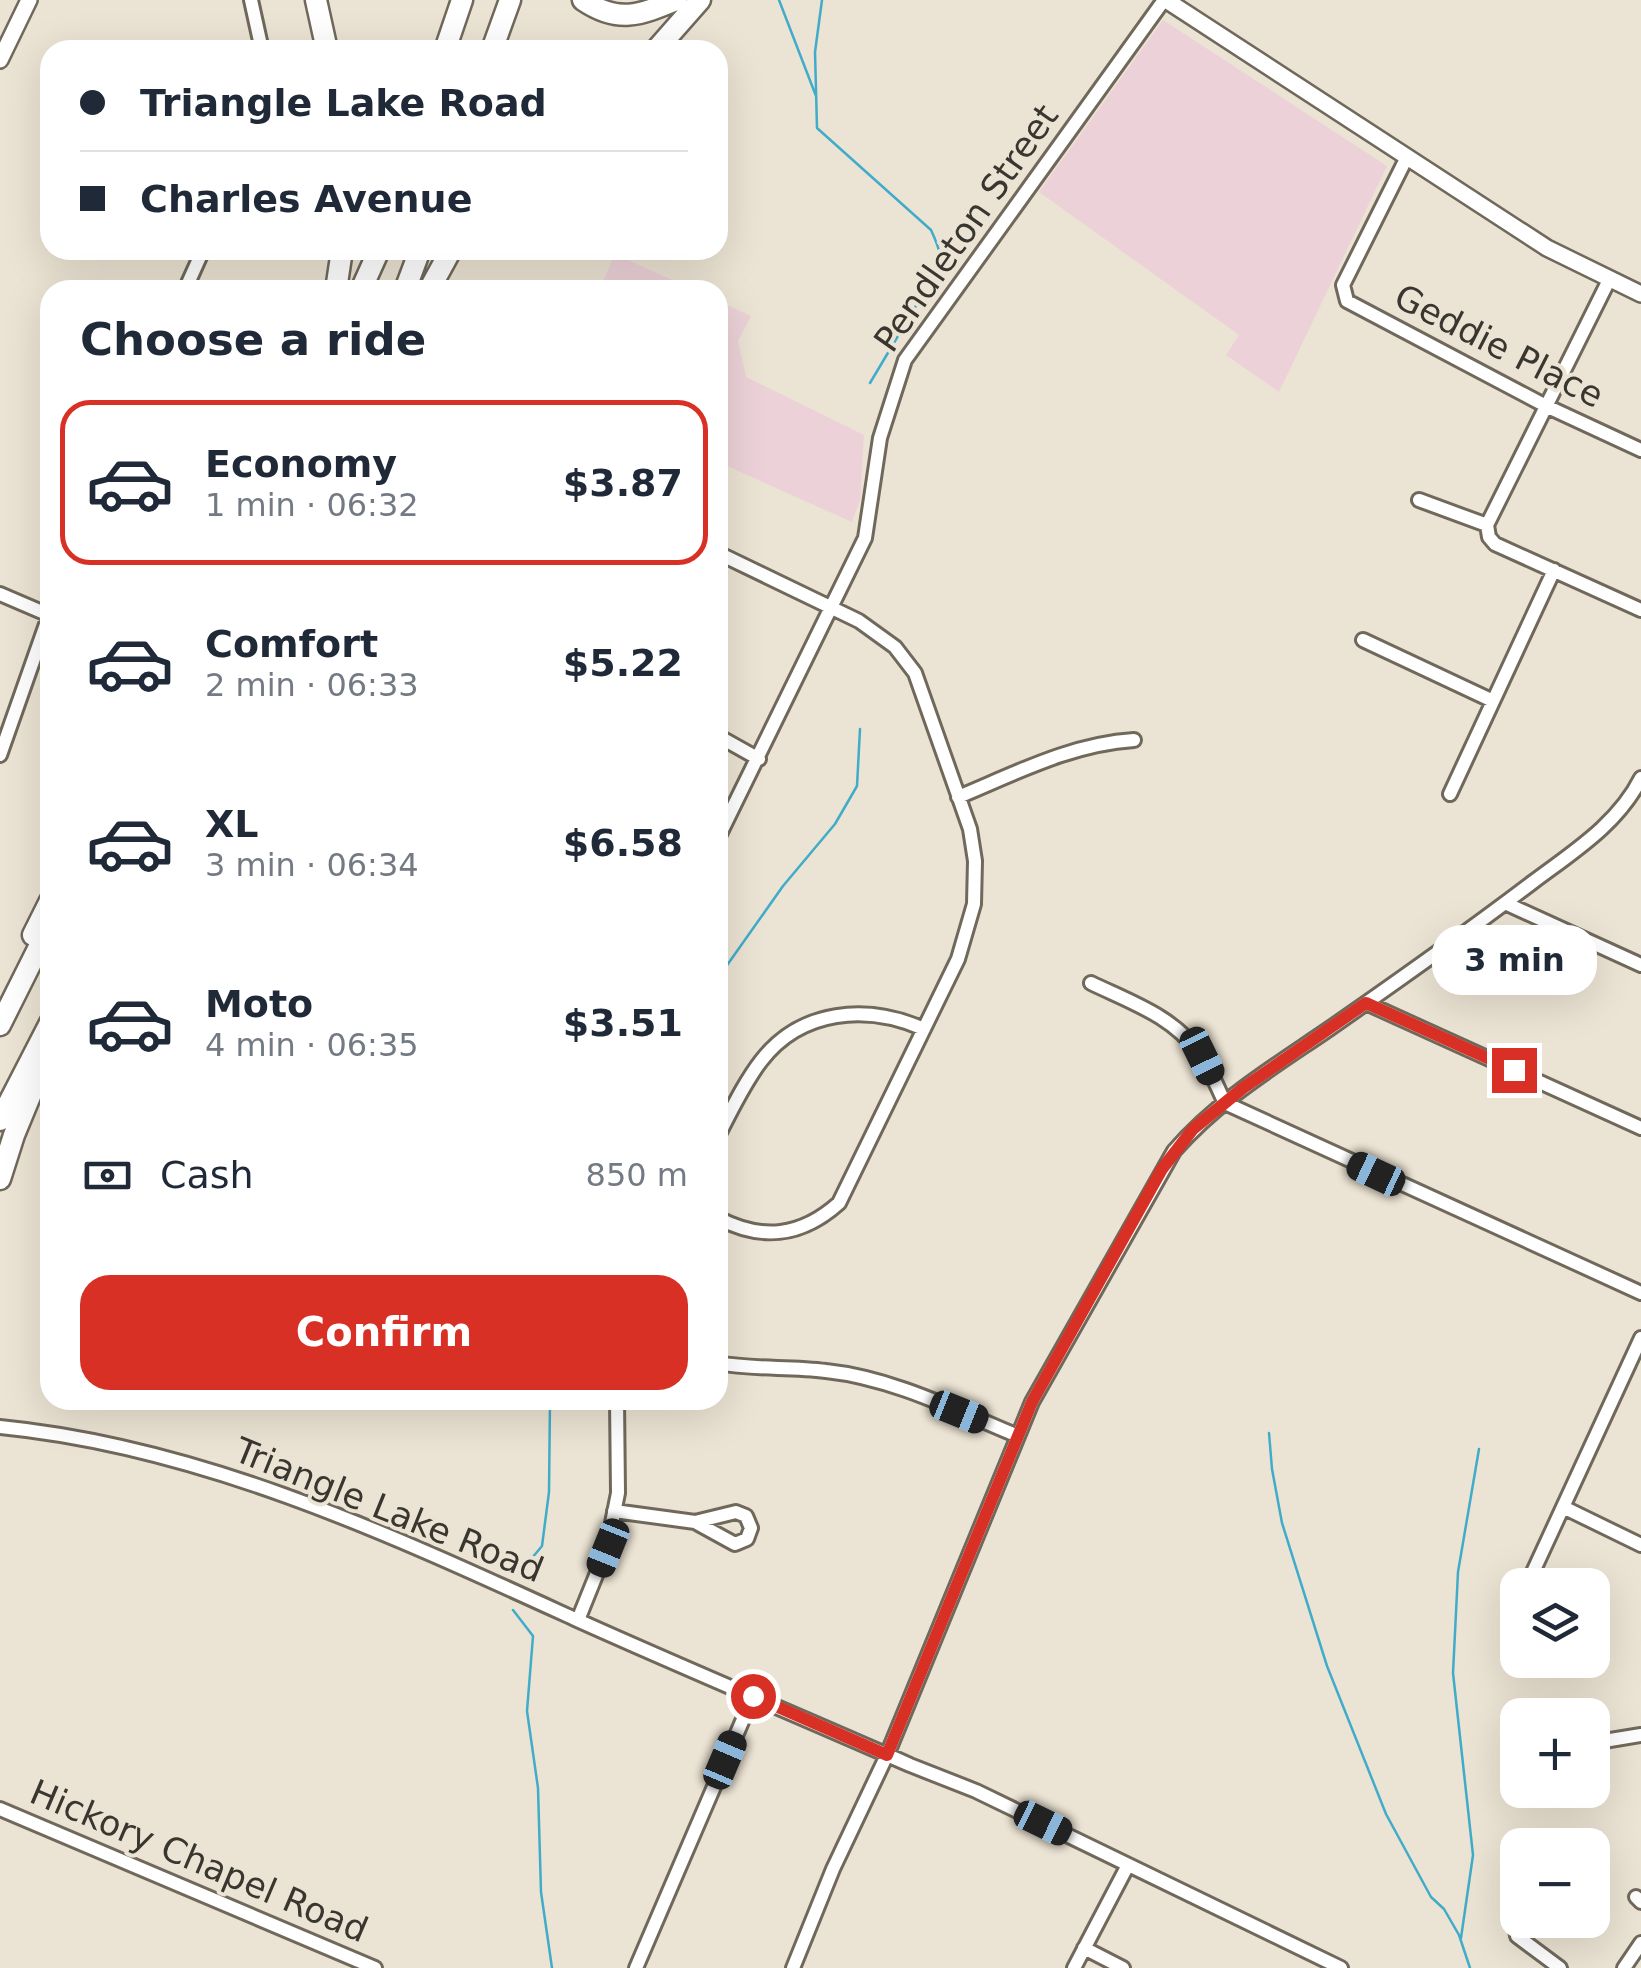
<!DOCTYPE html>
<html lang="en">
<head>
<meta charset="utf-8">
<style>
  :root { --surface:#fff; --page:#f6f6f7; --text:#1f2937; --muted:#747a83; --line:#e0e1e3; --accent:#d93025 }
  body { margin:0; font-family:"DejaVu Sans",sans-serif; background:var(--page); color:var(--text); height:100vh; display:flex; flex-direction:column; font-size:38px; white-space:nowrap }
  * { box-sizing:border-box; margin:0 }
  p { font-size:32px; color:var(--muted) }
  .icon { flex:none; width:55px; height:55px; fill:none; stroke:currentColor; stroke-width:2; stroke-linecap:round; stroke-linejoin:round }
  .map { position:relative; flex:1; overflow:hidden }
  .details { position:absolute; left:40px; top:280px; width:688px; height:1130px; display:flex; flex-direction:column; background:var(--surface); border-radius:30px; box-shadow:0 10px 40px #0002 }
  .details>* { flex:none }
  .guide { position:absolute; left:40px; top:40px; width:688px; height:220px; border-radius:30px; box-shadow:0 10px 40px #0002; display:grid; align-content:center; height:220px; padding:0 40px; background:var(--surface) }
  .buttons { position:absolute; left:1500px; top:1568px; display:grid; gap:20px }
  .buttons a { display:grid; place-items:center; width:110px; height:110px; border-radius:20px; background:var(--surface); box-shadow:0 10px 40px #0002; font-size:50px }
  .end { position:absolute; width:45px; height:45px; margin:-22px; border:12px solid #d93025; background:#fff; box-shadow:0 0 0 5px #fff }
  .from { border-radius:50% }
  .bubble { position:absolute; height:70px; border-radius:30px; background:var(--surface); box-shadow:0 10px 40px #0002; font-size:32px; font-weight:700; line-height:70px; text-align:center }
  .car { position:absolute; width:30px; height:60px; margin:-30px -15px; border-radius:12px; box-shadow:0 0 8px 2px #0007; background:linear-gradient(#222 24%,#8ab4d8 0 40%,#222 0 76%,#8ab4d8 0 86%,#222 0) }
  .guide b { display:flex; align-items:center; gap:35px; height:95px; font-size:38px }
  .guide b+b { border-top:2px solid var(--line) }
  .guide i { width:25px; height:25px; background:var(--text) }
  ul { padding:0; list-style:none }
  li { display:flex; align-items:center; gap:30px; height:165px; margin:0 20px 15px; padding:0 20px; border:5px solid transparent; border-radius:30px }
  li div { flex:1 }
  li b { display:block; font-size:38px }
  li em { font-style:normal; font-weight:700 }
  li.selected { border-color:var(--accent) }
  li>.icon { width:90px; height:90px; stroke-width:1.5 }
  h2 { padding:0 40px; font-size:45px; line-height:120px }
  .pay { display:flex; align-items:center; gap:25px; height:110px; padding:0 40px; font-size:38px }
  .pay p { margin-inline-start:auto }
  .primary-button { display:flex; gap:20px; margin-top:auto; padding:20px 40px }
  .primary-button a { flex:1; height:115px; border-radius:30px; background:var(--accent); color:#fff; font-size:40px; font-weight:700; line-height:115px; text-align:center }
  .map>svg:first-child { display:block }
</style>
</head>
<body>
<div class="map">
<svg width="1641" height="1968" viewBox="0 0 1641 1968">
  <rect width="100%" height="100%" fill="#ebe3d3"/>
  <path fill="#ecd2d8" d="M1163,20L1387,166L1279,392L1226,355L1239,335L1039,192Z
    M615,254L694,290H599Z
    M718,301L751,316L738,341L746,377L864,435L860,500L852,522L718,462Z"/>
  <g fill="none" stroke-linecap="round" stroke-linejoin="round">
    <path stroke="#40acc9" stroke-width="2.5" d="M779,0L816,96
      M822,0L815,52L817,128L931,230C939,247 946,264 934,281
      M870,383L920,299
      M718,978L783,886L835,824L857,786L860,729
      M1269,1433L1272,1469L1282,1523L1327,1666L1386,1814L1431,1897L1444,1909L1459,1935L1470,1968
      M522,1570L542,1546L549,1492L550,1400
      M513,1610L533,1636L527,1711L538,1788L541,1892L552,1968
      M1461,1938L1473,1855L1453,1673L1458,1572L1479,1449"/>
    <g stroke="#70695b" stroke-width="18">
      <path id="minor" d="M251,0L262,50
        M1407,157L1343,285L1347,301L1546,406L1641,450
        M185,290L203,250
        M1419,500L1487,525
        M1487,525L1609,280
        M1487,525L1489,537L1495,544L1641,610
        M718,553L859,621L895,647L915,673L970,829L975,861L974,904L958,959L839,1203C801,1237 762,1241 718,1218
        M0,594L49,615
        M1363,640L1493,701
        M718,736L759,759
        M0,755L50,613
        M1450,794L1554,570
        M958,797C1016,773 1071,744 1134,740
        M718,838L865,538L880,438L905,360L1164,0
        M1505,903L1641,965
        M1091,983C1130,1002 1173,1016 1199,1053C1210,1068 1217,1087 1225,1103L1641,1293
        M1366,1003L1641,1128
        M718,1136C731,1111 744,1083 761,1061C801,1009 867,1004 924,1029
        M718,1363C754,1370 790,1366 826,1371C893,1378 957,1411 1018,1436
        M0,1427C203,1447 391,1535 575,1619C686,1669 799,1716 910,1765L976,1791L1341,1968
        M1563,1507L1641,1545
        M614,1511L695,1522L736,1512L746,1516L751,1528L747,1539L735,1544L695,1522
        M1527,1585L1641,1338
        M578,1620L607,1548L618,1493L617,1400
        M1592,1743L1641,1735
        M0,1809L375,1968
        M1636,1897L1641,1902
        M1515,1923L1517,1936L1560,1968
        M1084,1948L1123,1968
        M636,1968L753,1696
        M793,1968L833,1869L887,1755L1032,1402L1174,1151C1217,1101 1275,1066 1329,1029C1398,981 1466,933 1533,882C1573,852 1618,824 1641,778
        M1074,1968L1128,1865
        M1624,1968L1641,1943"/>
    </g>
    <g stroke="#70695b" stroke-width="20">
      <path id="major" d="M1166,0L1547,248L1641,294
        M0,60L29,0"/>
    </g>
    <g stroke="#70695b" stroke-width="25">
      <path id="highway" d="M316,0L327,50
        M583,0C618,24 640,15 676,0
        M445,50L462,0
        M492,50L510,0
        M656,50L700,0
        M336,290L342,250
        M361,290L379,250
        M405,290L420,250
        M429,290L451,250
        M33,935L50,901
        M0,1025L50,925
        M0,1120L50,1023
        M0,1179L14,1135L50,1048"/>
    </g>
    <use href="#minor" stroke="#fff" stroke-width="12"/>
    <use href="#major" stroke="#fff" stroke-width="15"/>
    <use href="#highway" stroke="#fff" stroke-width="20"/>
  </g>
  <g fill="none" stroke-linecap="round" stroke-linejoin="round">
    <path stroke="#d93025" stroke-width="12" d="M753,1696L887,1755L1032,1402L1162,1169L1193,1129L1243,1088L1366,1003L1514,1070"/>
  </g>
  <g text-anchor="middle" stroke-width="8" stroke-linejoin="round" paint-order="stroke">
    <g font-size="35" fill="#393630" stroke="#ebe3d3">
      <text transform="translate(966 228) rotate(-55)" y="12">Pendleton Street</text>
      <text transform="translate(1499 346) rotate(27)" y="12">Geddie Place</text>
      <text transform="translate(389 1510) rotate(22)" y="12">Triangle Lake Road</text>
      <text transform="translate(199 1861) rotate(23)" y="12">Hickory Chapel Road</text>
    </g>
  </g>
</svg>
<div class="buttons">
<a><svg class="icon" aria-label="layers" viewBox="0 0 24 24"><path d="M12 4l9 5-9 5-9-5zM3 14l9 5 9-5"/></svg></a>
<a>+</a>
<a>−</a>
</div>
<i class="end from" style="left:753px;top:1696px"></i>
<i class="end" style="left:1514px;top:1070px"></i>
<div class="bubble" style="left:1432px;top:925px;width:165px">3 min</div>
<i class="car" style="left:1202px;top:1056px;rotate:154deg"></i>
<i class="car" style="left:1376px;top:1174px;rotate:295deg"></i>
<i class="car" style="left:959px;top:1412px;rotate:112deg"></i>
<i class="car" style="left:608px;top:1548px;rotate:202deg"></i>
<i class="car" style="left:725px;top:1760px;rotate:23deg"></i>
<i class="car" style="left:1043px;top:1823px;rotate:116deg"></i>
<div class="guide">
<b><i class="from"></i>Triangle Lake Road</b>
<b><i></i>Charles Avenue</b>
</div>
<section class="details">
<h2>Choose a ride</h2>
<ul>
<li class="selected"><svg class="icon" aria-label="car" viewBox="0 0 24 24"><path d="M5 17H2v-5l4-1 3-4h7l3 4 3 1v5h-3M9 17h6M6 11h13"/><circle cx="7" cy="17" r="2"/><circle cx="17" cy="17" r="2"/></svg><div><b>Economy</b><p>1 min · 06:32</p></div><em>$3.87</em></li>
<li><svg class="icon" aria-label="car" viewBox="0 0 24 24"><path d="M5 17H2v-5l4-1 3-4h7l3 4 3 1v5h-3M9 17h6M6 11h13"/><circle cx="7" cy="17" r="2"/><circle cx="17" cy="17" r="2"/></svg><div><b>Comfort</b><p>2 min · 06:33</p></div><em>$5.22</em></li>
<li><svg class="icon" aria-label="car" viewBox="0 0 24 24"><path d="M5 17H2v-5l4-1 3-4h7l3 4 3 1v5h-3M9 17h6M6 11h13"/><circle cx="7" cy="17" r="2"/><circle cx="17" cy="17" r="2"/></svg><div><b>XL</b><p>3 min · 06:34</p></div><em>$6.58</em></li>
<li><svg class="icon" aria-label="car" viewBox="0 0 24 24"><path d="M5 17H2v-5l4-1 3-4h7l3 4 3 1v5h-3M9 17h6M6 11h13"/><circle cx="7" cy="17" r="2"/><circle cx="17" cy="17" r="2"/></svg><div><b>Moto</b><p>4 min · 06:35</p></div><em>$3.51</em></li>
</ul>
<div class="pay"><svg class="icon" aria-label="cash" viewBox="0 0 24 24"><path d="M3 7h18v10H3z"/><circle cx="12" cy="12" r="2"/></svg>Cash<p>850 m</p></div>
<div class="primary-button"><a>Confirm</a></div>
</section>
</div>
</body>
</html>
